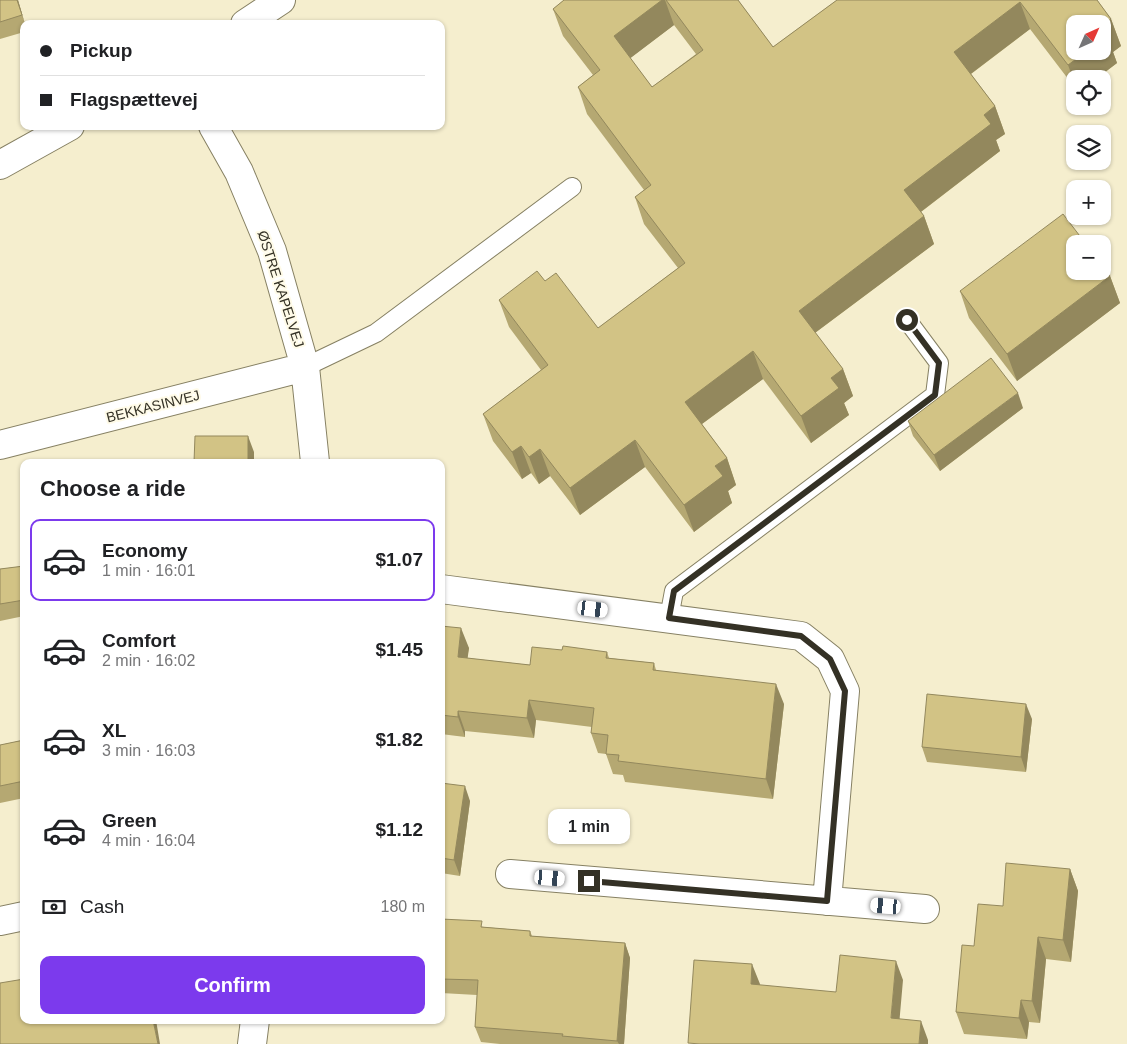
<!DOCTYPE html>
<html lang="en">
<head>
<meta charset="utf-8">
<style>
  :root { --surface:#fff; --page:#f2f2f2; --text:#202124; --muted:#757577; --line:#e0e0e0; --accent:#7c3aed }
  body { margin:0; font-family:Arial,sans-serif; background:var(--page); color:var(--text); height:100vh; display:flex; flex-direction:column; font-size:19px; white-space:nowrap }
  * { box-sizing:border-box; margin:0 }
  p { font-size:16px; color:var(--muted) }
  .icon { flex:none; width:28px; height:28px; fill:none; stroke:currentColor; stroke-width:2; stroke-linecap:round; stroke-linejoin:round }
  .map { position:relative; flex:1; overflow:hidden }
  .drawer { position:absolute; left:20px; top:459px; width:425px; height:565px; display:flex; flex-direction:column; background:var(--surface); border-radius:10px; box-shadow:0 1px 4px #0004 }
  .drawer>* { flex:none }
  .guide { position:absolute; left:20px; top:20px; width:425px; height:110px; border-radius:10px; box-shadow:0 1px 4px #0004; display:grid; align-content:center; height:110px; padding:0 20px; background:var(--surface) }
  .needle { width:32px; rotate:45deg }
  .fabs { position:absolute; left:1066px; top:15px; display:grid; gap:10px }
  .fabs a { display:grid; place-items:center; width:45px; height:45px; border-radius:10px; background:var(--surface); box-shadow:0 1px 4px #0004; font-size:25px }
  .end { position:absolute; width:22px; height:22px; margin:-11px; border:6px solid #343125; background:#fff; box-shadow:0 0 0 2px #fff }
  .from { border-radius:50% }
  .bubble { position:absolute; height:35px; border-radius:10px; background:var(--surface); box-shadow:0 1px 4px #0004; font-size:16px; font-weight:600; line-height:35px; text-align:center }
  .car { position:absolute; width:15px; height:30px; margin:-15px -8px; border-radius:6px; box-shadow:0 0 4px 1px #0007; background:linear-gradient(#fff 24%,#345 0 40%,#fff 0 76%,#345 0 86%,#fff 0) }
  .guide b { display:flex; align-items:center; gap:18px; height:48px; font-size:19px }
  .guide b+b { border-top:1px solid var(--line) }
  .guide i { width:12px; height:12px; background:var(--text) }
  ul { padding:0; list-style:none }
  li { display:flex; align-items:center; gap:15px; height:82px; margin:0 10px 8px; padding:0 10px; border:2px solid transparent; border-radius:10px }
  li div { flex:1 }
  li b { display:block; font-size:19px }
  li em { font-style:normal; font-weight:600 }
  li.on { border-color:var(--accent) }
  li>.icon { width:45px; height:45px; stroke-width:1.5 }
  h2 { padding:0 20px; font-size:22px; line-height:60px }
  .pay { display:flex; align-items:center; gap:12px; height:55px; padding:0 20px; font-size:19px }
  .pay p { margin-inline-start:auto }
  .button { display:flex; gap:10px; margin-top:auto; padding:10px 20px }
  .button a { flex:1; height:58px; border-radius:10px; background:var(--accent); color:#fff; font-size:20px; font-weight:600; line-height:58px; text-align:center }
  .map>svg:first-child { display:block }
</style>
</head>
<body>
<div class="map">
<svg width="1127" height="1044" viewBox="0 0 1127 1044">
  <rect width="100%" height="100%" fill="#f5eece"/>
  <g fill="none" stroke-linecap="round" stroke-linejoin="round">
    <g stroke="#868063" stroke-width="20">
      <path id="lane" d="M305,367L376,333L572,187
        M669,618L674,591L935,395L939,363L907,320"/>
    </g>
    <g stroke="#868063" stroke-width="30">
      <path id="street" d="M213,126L239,172L272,251L305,367L315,462
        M0,445L305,367
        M441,589L801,636L830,659L845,691L827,901
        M510,874L925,909
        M0,921L24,916
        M252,1044L255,1020"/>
    </g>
    <g stroke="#868063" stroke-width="30">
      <path id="secondary" d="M245,24L281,0
        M0,165L70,126"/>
    </g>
    <use href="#lane" stroke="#fff" stroke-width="18"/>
    <use href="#street" stroke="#fff" stroke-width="28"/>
    <use href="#secondary" stroke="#fff" stroke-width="28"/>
  </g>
  <path fill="#b5a872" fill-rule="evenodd" d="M0,0H18L25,24H24V32L0,39Z
    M564,0H738L773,47L837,0H1097L1111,19L1121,46L1113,52L1117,63L1096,79H1075V88L1030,29L971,74L995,106L1005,134L996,140L1000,151L921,212L924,216L934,244L815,333L843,369L853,396L844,403L849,415L811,443L763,379L702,424L727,458L736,485L728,491L732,503L694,532L645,467L580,515L550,476L539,484L531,473L522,479L493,441L483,414L541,370L509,327L499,300L545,281L598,328L678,268L644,224L635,197L644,190L587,114L578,87L593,75L563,36L553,9ZM674,25L696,54L652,87L630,58Z
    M1110,276L1120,303L1017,381L969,318L960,291Z
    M1023,408L940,471L913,436L908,421Z
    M24,566V616L0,621V569Z
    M441,626L469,648L467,658L530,665L562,650L607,652L609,658L654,663L656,670L784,704L773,799L625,782L623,775L613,774L606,754L598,753L591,733L592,727L536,720L534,738L465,731V737L441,734Z
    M1032,719L1026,772L927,762L922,747Z
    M24,740V798L0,803V745Z
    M441,783L470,801L460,876L441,873Z
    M1070,869L1078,891L1071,962L1046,959L1040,1023L1029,1022L1027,1039L964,1034L956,1012L974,946L1003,906Z
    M441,919L484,927L530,931L532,936L625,943L630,958L624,1044H500L481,1042L475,1027L477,995L441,993Z"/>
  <path fill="#93885d" d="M17,0H18L25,24Z
    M662,0H665L674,25L624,63L614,36Z
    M1020,2L1030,29L964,79L954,52Z
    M1111,19L1121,46L1113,52L1117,63L1096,79H1075V84L1068,65L1087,51H1102V26Z
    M995,106L1005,134L996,140L1000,151L914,217L904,190L984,115Z
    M924,216L934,244L808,338L799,311Z
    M1110,276L1120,303L1017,381L1007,354Z
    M753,351L763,379L695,429L685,402Z
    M843,369L853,396L844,403L849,415L811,443L801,416L831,378Z
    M1018,393L1023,408L940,471L934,455Z
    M248,436L254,452V462H248Z
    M635,440L645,467L580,515L570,488Z
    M521,446L531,473L522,479L512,452Z
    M540,449L550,476L539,484L529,457Z
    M727,458L736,485L728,491L732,503L694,532L684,505L715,466Z
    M461,628L469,648L465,677L458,657Z
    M776,684L784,704L773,799L766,779Z
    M529,700L536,720L534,738L527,718Z
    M1026,704L1032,719L1026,772L1021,757Z
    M458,711L465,731V737L458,717Z
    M465,786L470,801L460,876L454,860Z
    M1070,869L1078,891L1071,962L1063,940Z
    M1038,937L1046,959L1040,1023L1032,1001Z
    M625,943L630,958L624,1044H619L617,1041Z
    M896,961L903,980L898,1037L891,1018Z
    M752,964L760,984L758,1003L751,984Z
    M1021,1000L1029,1022L1027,1039L1019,1018Z
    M153,1020H156L160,1044H158Z
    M921,1021L928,1040V1044H919Z"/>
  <path fill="#d2c385" stroke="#93885d" d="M0,0H17L22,15L0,22Z
    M564,0H662L614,36L652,87L703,50L666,0H738L773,47L837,0H1097L1111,19L1102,26V24H1075V51H1087L1068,65L1020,2L954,52L995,106L984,115L991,124L904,190L924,216L799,311L843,369L831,378L839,388L801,416L753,351L685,402L727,458L715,466L723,476L684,505L635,440L570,488L540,449L529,457L521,446L512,452L483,414L548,365L499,300L537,271L545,281L556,273L598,328L685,263L635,197L651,185L578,87L600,70L553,9Z
    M1102,31L1107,36L1102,40Z
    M1063,214L1086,244H1075V271H1102V266L1110,276L1007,354L960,291Z
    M991,358L1018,393L934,455L908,421Z
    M195,436H248V462H194Z
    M24,566V600L0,604V569Z
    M441,626L461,628L458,657L530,665L532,647L562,650L563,646L607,652L606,658L654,663L653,670L776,684L766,779L618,761L619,755L606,754L608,735L591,733L594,708L529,700L527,718L458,711V717L441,715Z
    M927,694L1026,704L1021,757L922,747Z
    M24,740V781L0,786V745Z
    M441,783L465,786L454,860L441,858Z
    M1006,863L1070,869L1063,940L1038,937L1032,1001L1021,1000L1019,1018L956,1012L962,945L974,946L978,904L1003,906Z
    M441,919L482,921L481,927L530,931V936L625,943L617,1041L562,1036L563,1034L475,1027L478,980L441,979Z
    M840,955L896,961L891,1018L921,1021L919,1044H700L688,1043L694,960L752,964L751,984L836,992Z
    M24,979V1020H153L158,1044H0V983Z"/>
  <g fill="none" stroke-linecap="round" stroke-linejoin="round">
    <path stroke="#343125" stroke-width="6" d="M589,881L827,901L845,691L830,659L801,636L669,618L674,591L935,395L939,363L907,320"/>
  </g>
  <g text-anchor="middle" stroke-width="4" stroke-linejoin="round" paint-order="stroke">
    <g font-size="14" fill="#343125" stroke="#fffbe8">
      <text transform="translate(281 289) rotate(72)" y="5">ØSTRE KAPELVEJ</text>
      <text transform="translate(153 406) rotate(-14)" y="5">BEKKASINVEJ</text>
    </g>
  </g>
</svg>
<div class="fabs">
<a><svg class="needle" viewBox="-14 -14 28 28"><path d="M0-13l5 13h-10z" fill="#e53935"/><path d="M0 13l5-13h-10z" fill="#757577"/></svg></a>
<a><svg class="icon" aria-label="locate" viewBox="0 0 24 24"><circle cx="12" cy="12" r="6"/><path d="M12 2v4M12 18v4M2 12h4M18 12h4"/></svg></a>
<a><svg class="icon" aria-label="layers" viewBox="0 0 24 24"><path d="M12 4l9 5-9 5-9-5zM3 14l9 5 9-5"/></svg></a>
<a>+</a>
<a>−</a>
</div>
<i class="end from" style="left:907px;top:320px"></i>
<i class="end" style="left:589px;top:881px"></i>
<div class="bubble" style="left:548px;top:809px;width:82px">1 min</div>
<i class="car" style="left:593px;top:609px;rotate:97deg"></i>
<i class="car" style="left:550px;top:878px;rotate:95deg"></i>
<i class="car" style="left:886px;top:906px;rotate:275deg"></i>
<div class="guide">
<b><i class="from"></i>Pickup</b>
<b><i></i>Flagspættevej</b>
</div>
<section class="drawer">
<h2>Choose a ride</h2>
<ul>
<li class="on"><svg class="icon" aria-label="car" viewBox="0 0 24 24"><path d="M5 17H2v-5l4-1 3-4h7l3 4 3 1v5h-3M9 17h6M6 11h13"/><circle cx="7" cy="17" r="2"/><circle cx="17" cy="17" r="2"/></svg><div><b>Economy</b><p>1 min · 16:01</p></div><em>$1.07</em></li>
<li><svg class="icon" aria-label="car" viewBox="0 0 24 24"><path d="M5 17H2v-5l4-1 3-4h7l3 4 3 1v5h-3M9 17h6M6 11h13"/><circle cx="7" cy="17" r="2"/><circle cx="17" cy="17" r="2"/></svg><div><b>Comfort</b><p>2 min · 16:02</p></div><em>$1.45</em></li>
<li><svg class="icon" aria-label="car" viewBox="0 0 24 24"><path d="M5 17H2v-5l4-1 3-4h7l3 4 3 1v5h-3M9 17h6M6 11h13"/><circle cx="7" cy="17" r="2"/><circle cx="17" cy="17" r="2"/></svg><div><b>XL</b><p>3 min · 16:03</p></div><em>$1.82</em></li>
<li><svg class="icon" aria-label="car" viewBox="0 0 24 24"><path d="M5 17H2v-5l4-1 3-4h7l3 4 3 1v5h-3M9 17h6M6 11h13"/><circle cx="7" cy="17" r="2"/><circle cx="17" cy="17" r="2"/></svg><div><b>Green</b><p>4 min · 16:04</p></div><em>$1.12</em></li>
</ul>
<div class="pay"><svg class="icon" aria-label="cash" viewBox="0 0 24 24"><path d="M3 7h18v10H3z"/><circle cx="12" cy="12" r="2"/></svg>Cash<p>180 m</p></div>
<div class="button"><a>Confirm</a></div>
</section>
</div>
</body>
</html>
